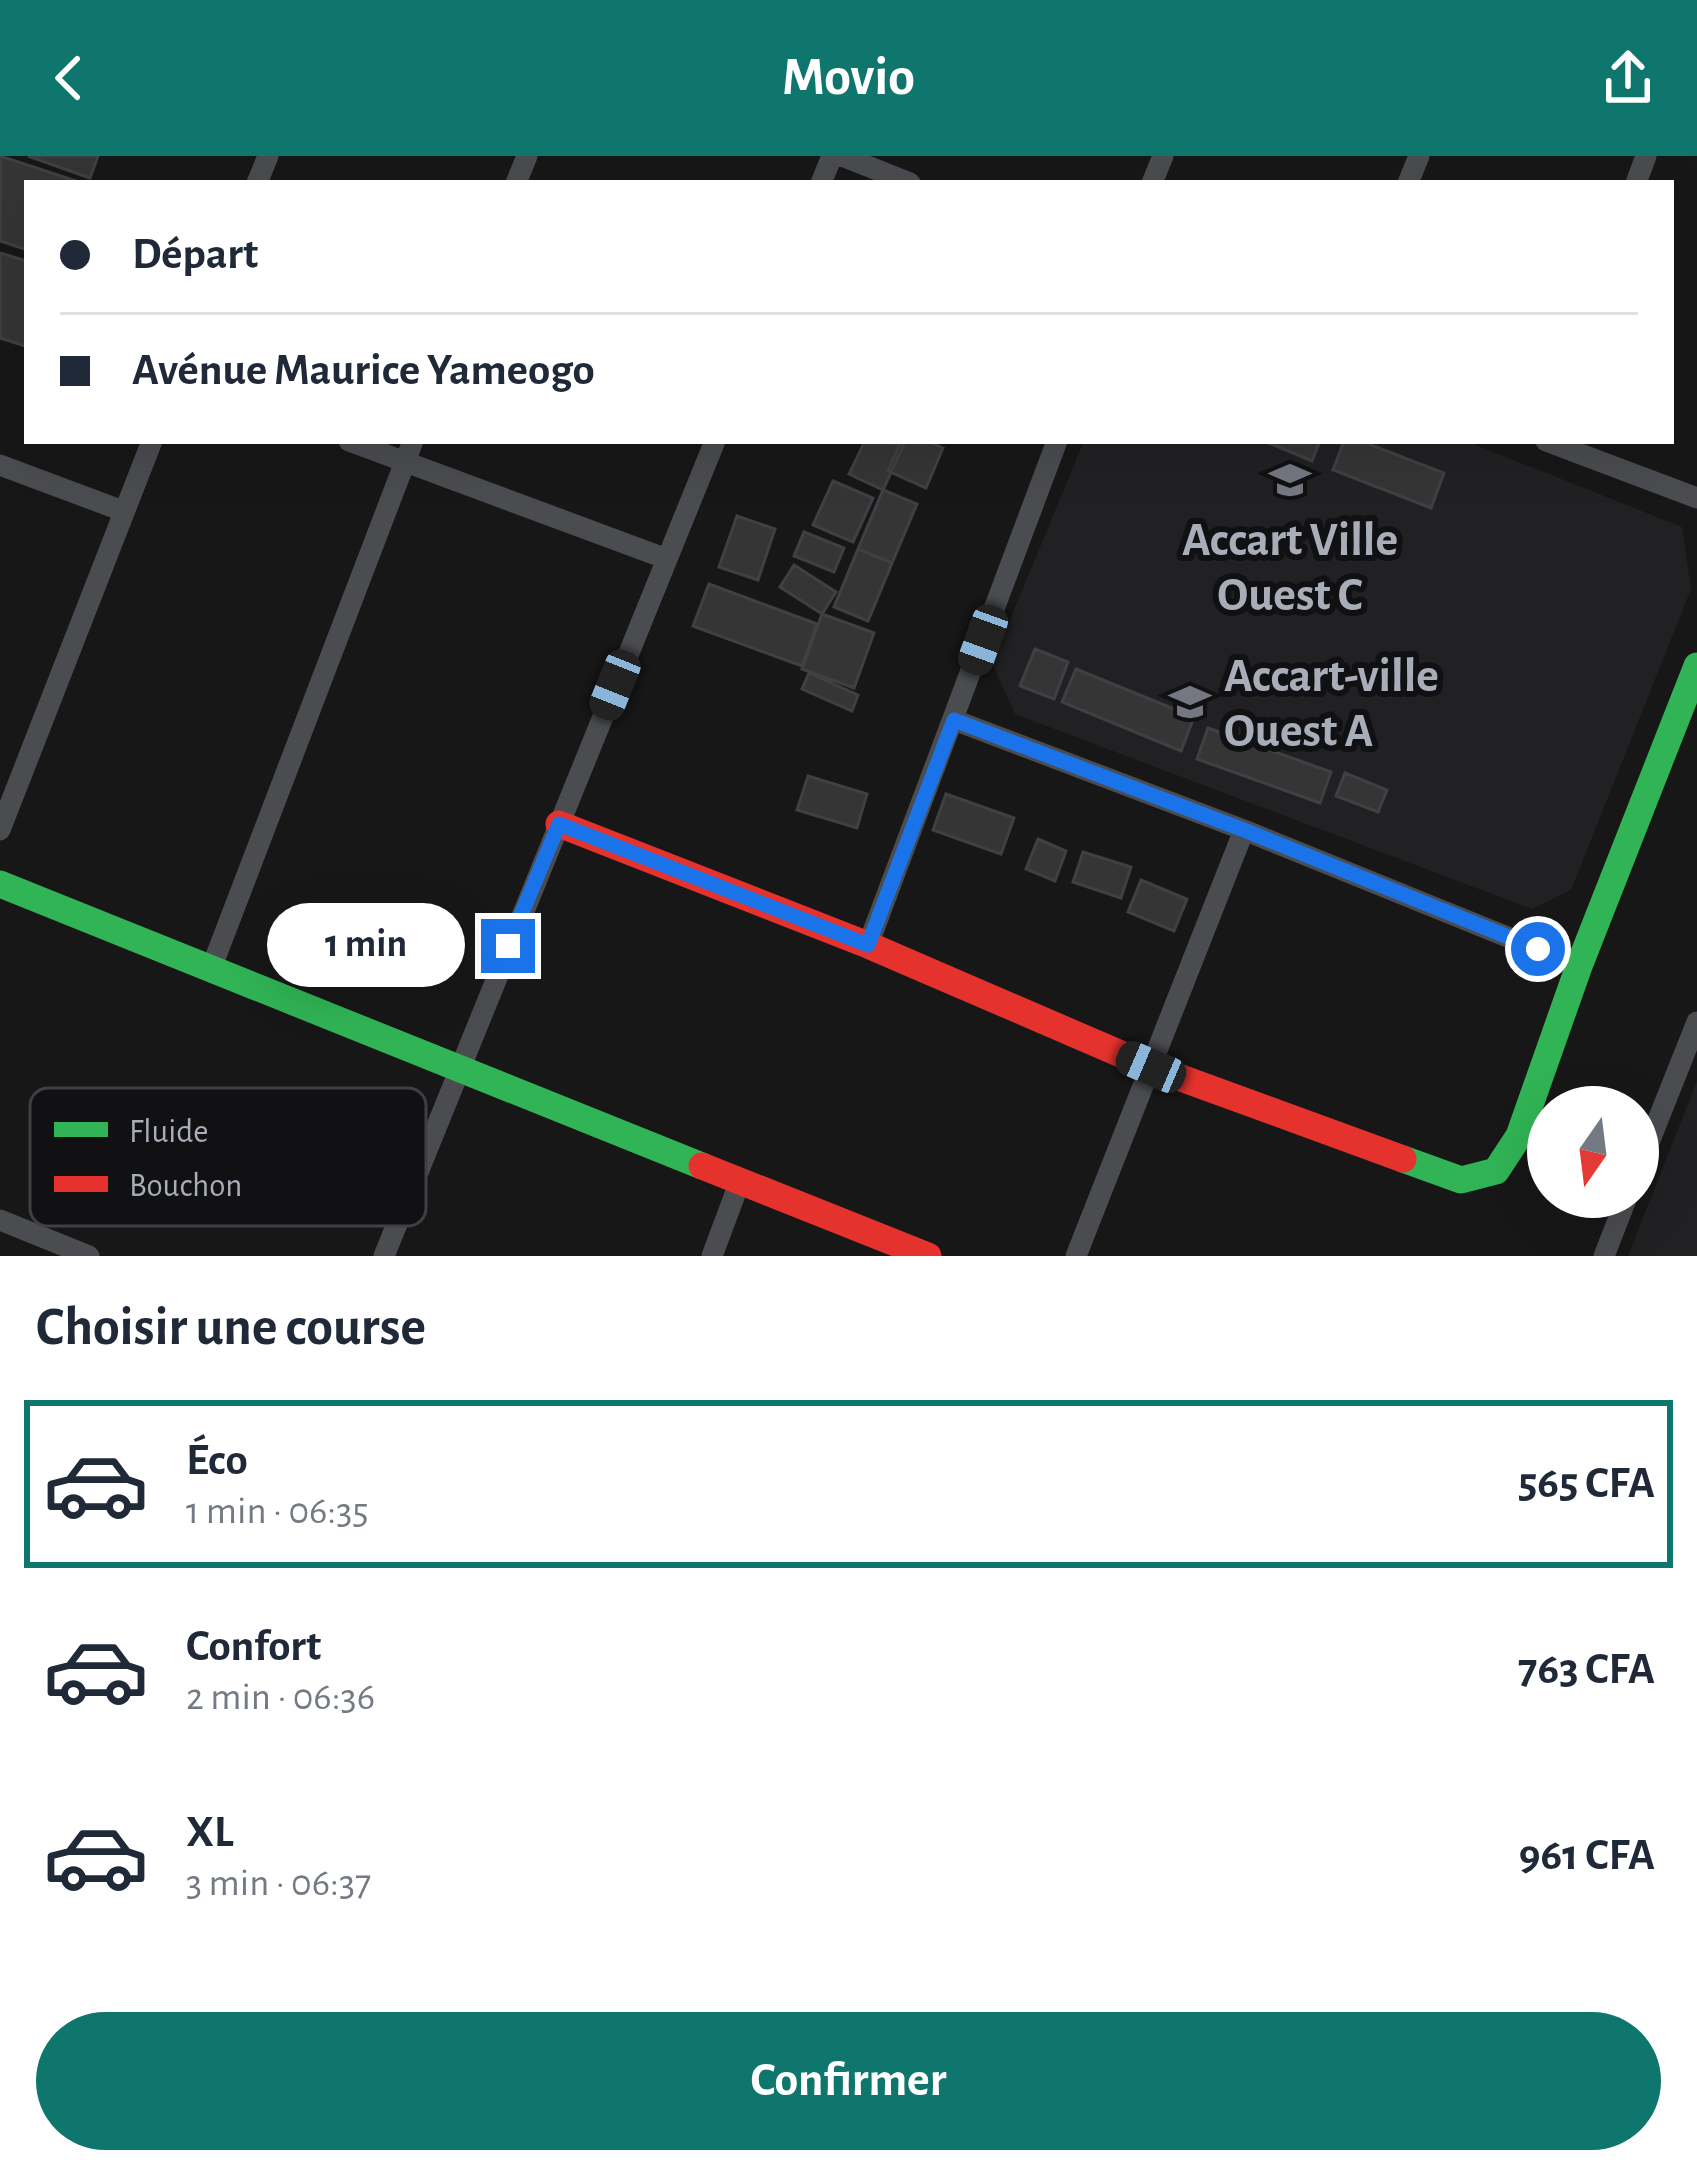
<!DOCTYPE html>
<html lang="fr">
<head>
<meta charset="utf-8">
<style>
  :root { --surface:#fff; --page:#f2f2f3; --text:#1f2937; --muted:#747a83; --line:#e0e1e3; --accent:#0f766e }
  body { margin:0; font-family:"Alegreya Sans",sans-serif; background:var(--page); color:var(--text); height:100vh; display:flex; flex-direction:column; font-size:45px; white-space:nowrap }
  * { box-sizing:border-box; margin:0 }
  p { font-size:39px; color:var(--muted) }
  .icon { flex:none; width:66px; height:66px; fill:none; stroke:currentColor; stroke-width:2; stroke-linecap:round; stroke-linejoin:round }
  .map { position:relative; height:1100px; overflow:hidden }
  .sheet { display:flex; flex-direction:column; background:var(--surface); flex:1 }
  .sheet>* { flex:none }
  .banner { position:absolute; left:24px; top:24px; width:1650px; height:264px; border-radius:0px; box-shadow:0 12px 48px #0002; display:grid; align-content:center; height:264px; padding:0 36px; background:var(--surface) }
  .needle { width:78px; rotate:194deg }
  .controls { position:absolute; left:1527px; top:930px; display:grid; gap:24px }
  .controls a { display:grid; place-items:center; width:132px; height:132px; border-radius:50%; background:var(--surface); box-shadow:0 12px 48px #0002; font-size:60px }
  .end { position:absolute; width:54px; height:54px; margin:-27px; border:15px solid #1a73e8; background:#fff; box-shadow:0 0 0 6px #fff }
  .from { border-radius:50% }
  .bubble { position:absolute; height:84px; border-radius:42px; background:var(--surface); box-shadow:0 12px 48px #0002; font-size:39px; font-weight:700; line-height:84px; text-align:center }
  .car { position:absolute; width:36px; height:72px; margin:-36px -18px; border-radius:15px; box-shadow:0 0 9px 3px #0007; background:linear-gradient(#222 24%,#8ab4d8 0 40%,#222 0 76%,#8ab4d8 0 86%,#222 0) }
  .banner b { display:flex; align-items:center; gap:42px; height:114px; font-size:45px }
  .banner b+b { border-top:3px solid var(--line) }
  .banner i { width:30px; height:30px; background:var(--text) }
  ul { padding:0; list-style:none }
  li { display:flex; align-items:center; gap:36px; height:168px; margin:0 24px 18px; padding:0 12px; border:6px solid transparent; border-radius:0px }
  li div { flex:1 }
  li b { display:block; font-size:45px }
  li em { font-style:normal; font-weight:700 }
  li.on { border-color:var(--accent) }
  li>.icon { width:108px; height:108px; stroke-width:1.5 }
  h2 { padding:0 36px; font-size:54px; line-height:144px }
  .primary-button { display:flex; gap:24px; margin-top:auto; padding:24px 36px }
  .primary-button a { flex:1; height:138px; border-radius:72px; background:var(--accent); color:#fff; font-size:48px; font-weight:700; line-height:138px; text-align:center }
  header { display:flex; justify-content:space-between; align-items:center; height:156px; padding:0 36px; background:var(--accent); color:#fff; font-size:54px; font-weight:700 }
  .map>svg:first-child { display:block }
</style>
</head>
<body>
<header><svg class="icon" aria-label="back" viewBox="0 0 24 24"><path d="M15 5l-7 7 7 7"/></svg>Movio<svg class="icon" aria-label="share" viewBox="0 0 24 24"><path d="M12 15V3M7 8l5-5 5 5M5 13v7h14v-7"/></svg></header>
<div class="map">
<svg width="1697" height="1100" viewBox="0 0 1697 1100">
  <rect width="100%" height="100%" fill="#171717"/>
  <path fill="#212123" d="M1084,285H1466L1682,371L1691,433L1571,734L1532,753L1015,558L992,507Z
    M1697,925V1100H1628Z"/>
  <path fill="#353536" stroke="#3f4043" stroke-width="3" d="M0,0L82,27H27V94L0,85Z
    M28,0H98L90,22Z
    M0,97L27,105L25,190L0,182Z
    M865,285L904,288L883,334L849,318Z
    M901,285H927L943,292L926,332L888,315Z
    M1264,285H1320L1312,305Z
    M1344,285H1361L1444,317L1431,352L1333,314Z
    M833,325L873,342L853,386L813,369Z
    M883,334L917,348L892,407L858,393Z
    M737,360L775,373L758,424L719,411Z
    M804,376L844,392L834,416L794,400Z
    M858,393L892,407L868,465L834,451Z
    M794,409L836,436L822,458L780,431Z
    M709,428L817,468L802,510L693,470Z
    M822,458L874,477L854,532L802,513Z
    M1035,493L1068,506L1054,543L1020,530Z
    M1076,513L1194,561L1181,595L1062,546Z
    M809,517L858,539L852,555L802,533Z
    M1208,572L1331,616L1320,647L1197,603Z
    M1345,617L1387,634L1378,656L1336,640Z
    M808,620L867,638L857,672L797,654Z
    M946,638L1014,662L1001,698L933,674Z
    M1038,683L1066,695L1055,725L1026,713Z
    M1083,696L1131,711L1121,742L1073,726Z
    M1141,724L1187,743L1174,775L1128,756Z"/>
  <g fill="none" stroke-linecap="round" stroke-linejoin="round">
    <path stroke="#4b4c50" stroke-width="21" d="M842,0L910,27
      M257,27L268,0
      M516,27L527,0
      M821,27L832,0
      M1152,27L1163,0
      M1408,27L1419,0
      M1636,27L1646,0
      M349,285L667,403
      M1546,285L1697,342
      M0,309L123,355
      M954,564L1244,674L1579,810
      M0,674L152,285
      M868,789L1057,285
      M211,813L413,285
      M1638,1014L1697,866
      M0,1064L89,1100
      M384,1100L715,285
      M712,1100L740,1025
      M1076,1100L1244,674
      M1604,1100L1627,1041"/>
    <path stroke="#30b455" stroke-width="27" d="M0,728L702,1010
      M1403,1003L1461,1024L1496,1015L1519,980L1579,810L1697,510"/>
    <path stroke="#e5322d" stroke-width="27" d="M559,668L868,789L1151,911L1403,1003
      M702,1010L928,1100"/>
  </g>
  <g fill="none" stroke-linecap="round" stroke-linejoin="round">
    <path stroke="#1a73e8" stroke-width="15" d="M508,790L559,668L868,789L954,564L1244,674L1538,793"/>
  </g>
  <defs>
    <g id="school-bare" transform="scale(3.24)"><path d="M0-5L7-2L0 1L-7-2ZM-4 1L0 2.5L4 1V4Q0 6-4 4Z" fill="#757880" stroke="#111113" stroke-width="2.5" paint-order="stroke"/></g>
  </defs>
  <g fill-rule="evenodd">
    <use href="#school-bare" x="1290" y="324"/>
    <use href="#school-bare" x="1190" y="546"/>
  </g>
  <g text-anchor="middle" stroke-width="12" stroke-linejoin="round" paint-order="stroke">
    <g font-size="48" font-weight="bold" fill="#a8adb8" stroke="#111113">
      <text x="1290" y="399">Accart Ville<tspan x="1290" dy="55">Ouest C</tspan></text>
      <text x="1224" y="535" text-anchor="start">Accart-ville<tspan x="1224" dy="55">Ouest A</tspan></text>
    </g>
  </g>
  <rect x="30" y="932" width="396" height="138" rx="18" fill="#111113" stroke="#3e4045" stroke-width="3"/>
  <rect x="54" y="966" width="54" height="15" fill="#30b455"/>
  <rect x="54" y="1020" width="54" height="16" fill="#e5322d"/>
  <g font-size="33" fill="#a8adb8">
    <text x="129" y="986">Fluide</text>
    <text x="129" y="1040">Bouchon</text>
  </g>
</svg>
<div class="controls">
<a><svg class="needle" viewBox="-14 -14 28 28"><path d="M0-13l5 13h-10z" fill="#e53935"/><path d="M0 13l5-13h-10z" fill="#747a83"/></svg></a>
</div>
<i class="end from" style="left:1538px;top:793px"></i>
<i class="end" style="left:508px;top:790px"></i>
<div class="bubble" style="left:267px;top:747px;width:198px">1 min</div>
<i class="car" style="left:983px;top:484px;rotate:200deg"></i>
<i class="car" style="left:615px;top:529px;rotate:202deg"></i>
<i class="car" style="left:1151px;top:911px;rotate:293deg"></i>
<div class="banner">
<b><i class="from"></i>Départ</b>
<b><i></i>Avénue Maurice Yameogo</b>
</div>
</div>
<section class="sheet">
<h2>Choisir une course</h2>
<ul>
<li class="on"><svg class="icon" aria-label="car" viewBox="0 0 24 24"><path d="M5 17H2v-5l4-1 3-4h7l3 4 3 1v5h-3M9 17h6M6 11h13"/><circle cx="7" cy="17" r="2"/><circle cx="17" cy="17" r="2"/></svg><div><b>Éco</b><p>1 min · 06:35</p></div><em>565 CFA</em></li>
<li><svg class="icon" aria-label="car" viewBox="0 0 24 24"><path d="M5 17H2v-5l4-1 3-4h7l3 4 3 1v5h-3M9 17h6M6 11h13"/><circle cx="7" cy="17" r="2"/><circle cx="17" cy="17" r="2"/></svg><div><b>Confort</b><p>2 min · 06:36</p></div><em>763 CFA</em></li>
<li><svg class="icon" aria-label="car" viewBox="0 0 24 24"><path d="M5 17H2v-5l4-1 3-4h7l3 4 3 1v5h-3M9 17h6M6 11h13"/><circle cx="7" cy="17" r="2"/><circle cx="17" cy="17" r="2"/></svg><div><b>XL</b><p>3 min · 06:37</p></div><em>961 CFA</em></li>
</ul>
<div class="primary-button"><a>Confirmer</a></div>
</section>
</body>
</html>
